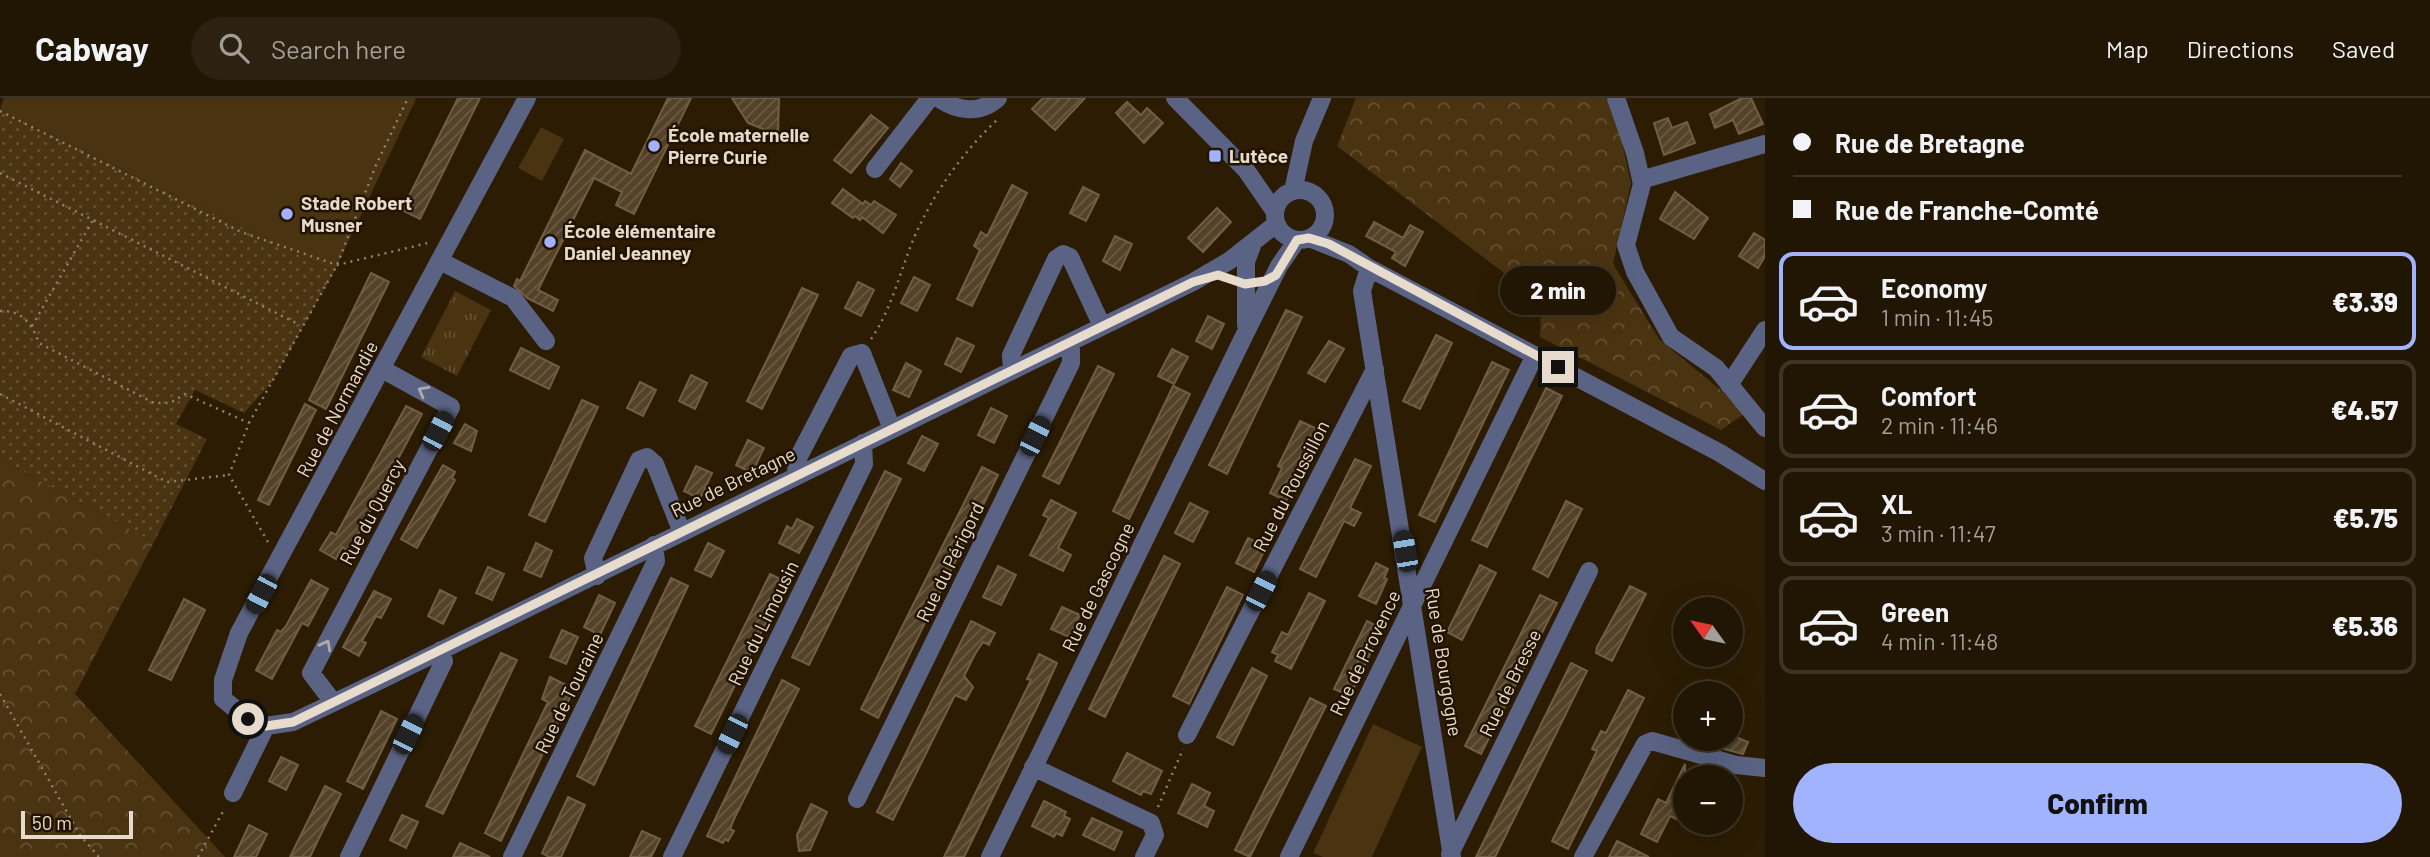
<!DOCTYPE html>
<html lang="en">
<head>
<meta charset="utf-8">
<style>
  :root { --surface:#211503; --page:#2d2212; --text:#f1f3f6; --muted:#a29f9a; --line:#3e3425; --accent:#a1b3fd }
  body { margin:0; font-family:Barlow,sans-serif; background:var(--page); color:var(--text); height:100vh; display:flex; flex-direction:column; font-size:26px; white-space:nowrap }
  * { box-sizing:border-box; margin:0 }
  p { font-size:23px; color:var(--muted) }
  .icon { flex:none; width:38px; height:38px; fill:none; stroke:currentColor; stroke-width:2; stroke-linecap:round; stroke-linejoin:round }
  .map { position:relative; flex:1; overflow:hidden }
  .panel { display:flex; flex-direction:column; background:var(--surface); width:665px }
  .panel>* { flex:none }
  .hud { display:grid; align-content:center; height:154px; padding:0 28px; background:var(--surface) }
  .needle { width:46px; rotate:303deg }
  .fabs { position:absolute; left:1673px; top:499px; display:grid; gap:14px }
  .fabs a { display:grid; place-items:center; width:70px; height:70px; border-radius:50%; background:var(--surface); box-shadow:0 7px 28px #0002,0 0 0 2px var(--line); font-size:35px }
  .scale { position:absolute; left:21px; bottom:18px; width:112px; box-sizing:border-box; padding-left:7px; border:4px solid #e6dbcd; border-top:0; font-size:19px; line-height:24px; white-space:nowrap; color:#e6dbcd; -webkit-text-stroke:5px #221300; paint-order:stroke }
  .end { position:absolute; width:32px; height:32px; margin:-16px; border:9px solid #e6dbcd; background:#111; box-shadow:0 0 0 4px #111 }
  .from { border-radius:50% }
  .bubble { position:absolute; height:49px; border-radius:24px; background:var(--surface); box-shadow:0 7px 28px #0002,0 0 0 2px var(--line); font-size:23px; font-weight:800; line-height:49px; text-align:center }
  .car { position:absolute; width:21px; height:42px; margin:-21px -10px; border-radius:9px; box-shadow:0 0 5px 2px #0007; background:linear-gradient(#222 24%,#8ab4d8 0 40%,#222 0 76%,#8ab4d8 0 86%,#222 0) }
  .hud b { display:flex; align-items:center; gap:24px; height:66px; font-size:26px }
  .hud b+b { border-top:2px solid var(--line) }
  .hud i { width:18px; height:18px; background:var(--text) }
  ul { padding:0; list-style:none }
  li { display:flex; align-items:center; gap:21px; height:98px; margin:0 14px 10px; padding:0 14px; border:4px solid var(--line); border-radius:14px }
  li div { flex:1 }
  li b { display:block; font-size:26px }
  li em { font-style:normal; font-weight:800 }
  li.current { border-color:var(--accent) }
  li>.icon { width:63px; height:63px; stroke-width:1.5 }
  .button { display:flex; gap:14px; margin-top:auto; padding:14px 28px }
  .button a { flex:1; height:80px; border-radius:42px; background:var(--accent); color:#111; font-size:28px; font-weight:800; line-height:80px; text-align:center }
  header { display:flex; align-items:center; gap:42px; box-sizing:border-box; height:98px; padding:0 35px; background:var(--surface); border-bottom:2px solid var(--line) }
  header strong { font-size:33px }
  nav { display:flex; gap:38px; margin-inline-start:auto; font-size:24px }
  .search { width:490px; height:63px; background:var(--page); display:flex; align-items:center; gap:18px; box-sizing:border-box; padding:0 24px; border-radius:38px; color:var(--muted); font-size:26px }
  main { display:flex; flex:1; min-height:0 }
  .map>svg:first-child { display:block }
</style>
</head>
<body>
<header>
<strong>Cabway</strong>
<div class="search"><svg class="icon" aria-label="search" viewBox="0 0 24 24"><circle cx="10" cy="10" r="6"/><path d="M15 15l6 6"/></svg>Search here</div>
<nav><a>Map</a><a>Directions</a><a>Saved</a></nav>
</header>
<main>
<div class="map">
<svg width="1765" height="759" viewBox="0 0 1765 759">
  <defs>
    <pattern id="grass-dots" width="8" height="8" patternUnits="userSpaceOnUse" patternTransform="scale(1.75)"><rect width="8" height="8" fill="#4a3311"/><path d="M2 2h.1M6 6h.1" fill="none" stroke="#645032" stroke-width="1.8" stroke-linecap="round"/></pattern>
    <pattern id="forest-crowns" width="20" height="18" patternUnits="userSpaceOnUse" patternTransform="scale(1.75)"><rect width="20" height="18" fill="#4a3311"/><path d="M2 6a3 3 0 1 1 6 0M12 15a3 3 0 1 1 6 0" fill="none" stroke="#645032"/></pattern>
    <pattern id="park-tufts" width="24" height="20" patternUnits="userSpaceOnUse" patternTransform="scale(1.75)"><rect width="24" height="20" fill="#4a3311"/><path d="M3 7l-1-3M5 7V3M7 7l1-3M15 17l-1-3M17 17v-4M19 17l1-3" fill="none" stroke="#645032"/></pattern>
    <pattern id="building-hatch" width="6" height="6" patternUnits="userSpaceOnUse" patternTransform="scale(1.75)"><rect width="6" height="6" fill="#534128"/><path d="M-1 1l2-2M0 6l6-6M5 7l2-2" fill="none" stroke="#6c5c46"/></pattern>
  </defs>
  <rect width="100%" height="100%" fill="#2c1c04"/>
  <path fill="url(#grass-dots)" d="M0,12L334,174L272,284L244,315L195,292L176,326L207,341L154,444L0,361Z"/>
  <path fill="url(#forest-crowns)" d="M1356,0H1606L1617,22L1631,85L1613,166L1659,241L1747,314L1721,332L1540,239L1541,203L1337,48Z
    M0,361L154,444L75,596L225,759H0Z"/>
  <path fill="url(#park-tufts)" d="M455,193L491,212L457,278L421,259Z"/>
  <path fill="#4a3311" d="M4,0H413L416,1L334,174L0,12Z
    M541,29L564,41L542,83L518,70Z
    M1373,626L1422,649L1372,759H1323L1313,755Z"/>
  <path fill="url(#building-hatch)" stroke="#715e44" stroke-width="2" d="M458,0H480L420,121L402,112Z
    M668,0H691L634,116L616,107L622,94L594,80L538,192L558,202L553,213L527,200L514,188L517,181L520,183L585,52L631,76Z
    M732,0H779L778,37L748,25Z
    M1043,0H1085L1055,32L1032,11Z
    M1742,0H1751L1763,26L1739,36L1733,22L1715,30L1710,16Z
    M1127,4L1141,17L1147,10L1163,25L1144,45L1116,15Z
    M871,17L888,30L851,75L834,62Z
    M1668,20L1672,30L1687,24L1695,45L1664,57L1654,25Z
    M901,65L912,73L900,89L890,81Z
    M1012,87L1027,95L972,208L957,201L980,152L974,148L981,134L987,138Z
    M1083,89L1099,97L1086,123L1070,115Z
    M843,91L863,106L865,103L871,107L874,103L896,117L883,135L862,119L860,122L855,118L853,120L832,105Z
    M1675,94L1708,120L1694,141L1660,121Z
    M1217,110L1231,124L1203,154L1188,140Z
    M1374,124L1403,140L1410,127L1423,134L1405,168L1392,160L1396,154L1366,138Z
    M1754,135L1765,142V158L1758,170L1739,158Z
    M1115,138L1132,146L1120,172L1103,163Z
    M371,175L389,184L326,311L309,302Z
    M914,179L930,187L917,213L901,205Z
    M858,184L874,192L861,218L845,210Z
    M802,190L818,197L762,311L747,303Z
    M1286,212L1302,219L1227,376L1209,367Z
    M1208,218L1224,226L1212,251L1196,243Z
    M1436,237L1452,245L1420,311L1403,303Z
    M957,240L974,248L961,274L945,266Z
    M1329,243L1344,251L1325,284L1308,275Z
    M521,250L559,269L549,291L510,272Z
    M1172,251L1188,259L1174,286L1158,278Z
    M1492,264L1509,272L1435,424L1419,417Z
    M906,265L921,273L909,299L893,292Z
    M1098,268L1114,276L1059,386L1043,378Z
    M691,277L707,285L695,311L679,303Z
    M640,284L656,292L643,318L627,310Z
    M1173,288L1190,296L1129,421L1113,413Z
    M1546,290L1562,298L1487,449L1472,442Z
    M582,302L598,309L545,424L529,417Z
    M305,306L316,312L269,407L258,402Z
    M406,308L422,316L349,453L342,449L336,461L320,452L331,434L336,437Z
    M991,310L1007,318L994,345L978,337Z
    M1300,323L1317,331L1295,376L1299,378L1286,403L1270,395L1282,370L1278,368Z
    M465,326L477,333L471,353L454,345Z
    M922,338L938,346L924,373L908,365Z
    M748,342L764,350L752,375L736,367Z
    M1355,361L1371,368L1350,410L1361,415L1354,428L1344,423L1316,479L1300,471Z
    M443,367L455,374L452,380L455,382L417,450L401,441Z
    M696,368L712,375L700,401L684,393Z
    M982,369L998,377L878,620L861,611Z
    M885,373L901,381L809,567L792,559Z
    M1051,402L1076,415L1058,450L1071,457L1063,473L1030,457L1049,420L1043,417Z
    M1566,403L1582,411L1548,479L1533,471Z
    M1190,405L1208,414L1193,444L1175,435Z
    M797,421L813,429L799,455L779,445L787,428L792,431Z
    M1248,440L1266,449L1254,474L1236,465Z
    M536,445L552,453L541,479L524,472Z
    M708,445L724,453L711,479L695,472Z
    M1164,458L1180,466L1105,619L1089,611Z
    M1376,465L1388,471L1384,480L1387,481L1376,506L1359,498Z
    M1480,467L1496,475L1462,542L1447,534Z
    M998,468L1016,477L1001,507L983,499Z
    M488,469L504,476L492,502L476,495Z
    M770,476L786,484L711,636L695,628Z
    M671,480L688,488L594,687L577,678Z
    M311,482L328,491L308,528L302,525L272,581L256,572L277,532L281,534L286,528Z
    M1630,488L1646,496L1612,563L1596,555L1597,549Z
    M1227,489L1243,497L1189,606L1173,598Z
    M440,492L456,500L443,526L428,518Z
    M374,493L391,501L381,520L376,518L362,543L366,545L359,558L343,549Z
    M1309,495L1325,503L1291,571L1275,563L1278,557L1272,554L1282,534L1288,537Z
    M599,497L615,505L600,537L584,529Z
    M1540,497L1557,505L1481,656L1465,648Z
    M184,501L205,512L171,582L149,572Z
    M1062,509L1080,517L1069,539L1051,531Z
    M971,523L995,535L989,547L983,544L975,556L964,578L973,589L966,602L955,597L893,722L877,714Z
    M1367,523L1382,531L1350,598L1334,591Z
    M562,532L578,539L566,566L550,559Z
    M501,555L517,562L443,716L426,708Z
    M1039,556L1057,565L1038,607L964,759H944L1031,582L1027,581Z
    M1571,565L1587,573L1495,759H1476Z
    M1252,570L1267,578L1233,647L1217,639Z
    M550,579L574,591L501,743L485,735L548,604L542,601Z
    M782,582L799,591L734,721L730,731L734,733L728,743L725,741L723,745L707,738Z
    M1628,592L1644,600L1568,751L1552,743L1597,653L1592,651L1601,633L1606,635Z
    M1310,600L1326,608L1250,759L1235,752Z
    M381,613L397,621L363,691L347,683Z
    M1731,637L1748,644L1743,656L1691,642L1731,640Z
    M1127,655L1162,673L1151,696L1143,693L1141,697L1113,683Z
    M281,659L298,667L286,692L269,683Z
    M1685,666V725L1670,718L1657,744L1641,736L1658,701L1666,705Z
    M1192,686L1210,695L1204,708L1214,713L1207,729L1178,715Z
    M325,688L341,696L319,740L310,759H290Z
    M568,699L585,707L561,759H549L542,755Z
    M1044,703L1066,714L1064,718L1070,721L1062,738L1056,735L1054,739L1032,728Z
    M811,706L827,714L810,752L799,753L797,737Z
    M402,717L418,724L406,750L390,742Z
    M1092,720L1122,734L1114,752L1083,737Z
    M249,727L267,736L256,759H234Z
    M642,733L660,741L651,759H630Z
    M1617,743L1649,759H1609Z
    M460,745L490,759H453Z"/>
  <g fill="none" stroke-linecap="round" stroke-linejoin="round">
    <path stroke="#8e816e" stroke-width="2.5" stroke-dasharray="2 5" stroke-linecap="butt" d="M0,13L241,134L337,167L432,144
      M0,75L300,227
      M0,213C22,212 32,226 39,245L154,305H170L185,296L249,325
      M32,228L93,122
      M871,241C894,208 901,167 918,131C937,90 965,52 997,22
      M0,296L167,384L229,377
      M268,444L229,377L249,325L337,167L376,67L408,0
      M0,596L80,737L99,759
      M1158,709L1183,651
      M198,759L225,710"/>
    <path stroke="#5a6383" stroke-width="18" d="M938,0C957,13 980,17 998,0
      M1175,0L1246,72L1275,114
      M1616,0L1635,55L1642,86L1626,147L1635,174L1671,239L1716,270L1765,330
      M875,71L930,0
      M1641,82L1765,46
      M1275 117a25 25 0 1 1 50 0a25 25 0 1 1-50 0Z
      M1293,93L1304,43L1322,0
      M1309,140L1349,156L1369,170L1720,355L1765,383
      M440,163L513,200L546,243
      M1369,170L1362,193L1452,759
      M1246,227V164L1253,145
      M1012,273L1011,257L1056,161L1063,156L1070,159L1102,228
      M1729,287L1765,232
      M796,376L797,362L851,258L862,255L892,331
      M597,478L593,460L639,362L647,359L655,366L681,432
      M333,604L311,575L451,309L382,271
      M266,628L248,621L223,601V582L239,535L527,0
      M1187,637L1375,271
      M1033,669L1151,725L1155,737L1144,759
      M233,695L266,628L293,624L379,583L1193,184L1229,163L1276,126
      M857,701L1071,265V244
      M1450,756L1589,473
      M349,759L444,563L441,552
      M512,759L656,463L654,447
      M672,759L864,366L863,345
      M990,759L1244,238L1279,168L1297,142
      M1289,759L1535,257
      M1583,759L1645,646L1652,643L1736,667L1765,670"/>
  </g>
  <defs><path id="oneway-chevron" d="M-2-3.5L2.5 0L-2 3.5" fill="none" stroke-width="1.6" stroke-linecap="round" stroke-linejoin="round" transform="scale(1.75)"/></defs>
  <g stroke="#aeabaf">
    <use href="#oneway-chevron" transform="translate(423 293) rotate(-151)"/>
    <use href="#oneway-chevron" transform="translate(326 547) rotate(-62)"/>
  </g>
  <g fill="none" stroke-linecap="round" stroke-linejoin="round">
    <path stroke="#e6dbcd" stroke-width="9" d="M248,621L266,628L293,624L1193,184L1218,177L1245,186L1265,183L1276,177L1297,142L1309,140L1329,146L1558,269"/>
  </g>
  <g fill="#a1b3fd" stroke="#221300" stroke-width="2.5">
    <circle cx="654" cy="48" r="7"/>
    <rect x="1208" y="51" width="14" height="14" rx="3.5"/>
    <circle cx="287" cy="116" r="7"/>
    <circle cx="550" cy="144" r="7"/>
  </g>
  <g text-anchor="middle" stroke-width="5" stroke-linejoin="round" paint-order="stroke">
    <g font-size="19" font-weight="bold" fill="#e6dbcd" stroke="#221300" text-anchor="start">
      <text x="668" y="44">École maternelle<tspan x="668" dy="22">Pierre Curie</tspan></text>
      <text x="1229" y="65">Lutèce</text>
      <text x="301" y="112">Stade Robert<tspan x="301" dy="22">Musner</tspan></text>
      <text x="564" y="140">École élémentaire<tspan x="564" dy="22">Daniel Jeanney</tspan></text>
    </g>
    <g font-size="19" fill="#e6dbcd" stroke="#221300">
      <text transform="translate(337 311) rotate(-62)" y="7">Rue de Normandie</text>
      <text transform="translate(733 384) rotate(-26)" y="7">Rue de Bretagne</text>
      <text transform="translate(1291 388) rotate(-63)" y="7">Rue du Roussillon</text>
      <text transform="translate(372 414) rotate(-62)" y="7">Rue du Quercy</text>
      <text transform="translate(950 464) rotate(-64)" y="7">Rue du Périgord</text>
      <text transform="translate(1098 489) rotate(-64)" y="7">Rue de Gascogne</text>
      <text transform="translate(763 525) rotate(-64)" y="7">Rue du Limousin</text>
      <text transform="translate(1365 555) rotate(-64)" y="7">Rue de Provence</text>
      <text transform="translate(1444 564) rotate(81)" y="7">Rue de Bourgogne</text>
      <text transform="translate(1510 585) rotate(-64)" y="7">Rue de Bresse</text>
      <text transform="translate(569 595) rotate(-64)" y="7">Rue de Touraine</text>
    </g>
  </g>
</svg>
<div class="fabs">
<a><svg class="needle" viewBox="-14 -14 28 28"><path d="M0-13l5 13h-10z" fill="#e53935"/><path d="M0 13l5-13h-10z" fill="#a29f9a"/></svg></a>
<a>+</a>
<a>−</a>
</div>
<div class="scale">50 m</div>
<i class="end from" style="left:248px;top:621px"></i>
<i class="end" style="left:1558px;top:269px"></i>
<div class="bubble" style="left:1500px;top:168px;width:116px">2 min</div>
<i class="car" style="left:438px;top:333px;rotate:28deg"></i>
<i class="car" style="left:1035px;top:338px;rotate:26deg"></i>
<i class="car" style="left:1405px;top:453px;rotate:350deg"></i>
<i class="car" style="left:1261px;top:493px;rotate:27deg"></i>
<i class="car" style="left:261px;top:496px;rotate:208deg"></i>
<i class="car" style="left:408px;top:636px;rotate:26deg"></i>
<i class="car" style="left:732px;top:636px;rotate:206deg"></i>
</div>
<section class="panel">
<div class="hud">
<b><i class="from"></i>Rue de Bretagne</b>
<b><i></i>Rue de Franche-Comté</b>
</div>
<ul>
<li class="current"><svg class="icon" aria-label="car" viewBox="0 0 24 24"><path d="M5 17H2v-5l4-1 3-4h7l3 4 3 1v5h-3M9 17h6M6 11h13"/><circle cx="7" cy="17" r="2"/><circle cx="17" cy="17" r="2"/></svg><div><b>Economy</b><p>1 min · 11:45</p></div><em>€3.39</em></li>
<li><svg class="icon" aria-label="car" viewBox="0 0 24 24"><path d="M5 17H2v-5l4-1 3-4h7l3 4 3 1v5h-3M9 17h6M6 11h13"/><circle cx="7" cy="17" r="2"/><circle cx="17" cy="17" r="2"/></svg><div><b>Comfort</b><p>2 min · 11:46</p></div><em>€4.57</em></li>
<li><svg class="icon" aria-label="car" viewBox="0 0 24 24"><path d="M5 17H2v-5l4-1 3-4h7l3 4 3 1v5h-3M9 17h6M6 11h13"/><circle cx="7" cy="17" r="2"/><circle cx="17" cy="17" r="2"/></svg><div><b>XL</b><p>3 min · 11:47</p></div><em>€5.75</em></li>
<li><svg class="icon" aria-label="car" viewBox="0 0 24 24"><path d="M5 17H2v-5l4-1 3-4h7l3 4 3 1v5h-3M9 17h6M6 11h13"/><circle cx="7" cy="17" r="2"/><circle cx="17" cy="17" r="2"/></svg><div><b>Green</b><p>4 min · 11:48</p></div><em>€5.36</em></li>
</ul>
<div class="button"><a>Confirm</a></div>
</section>
</main>
</body>
</html>
